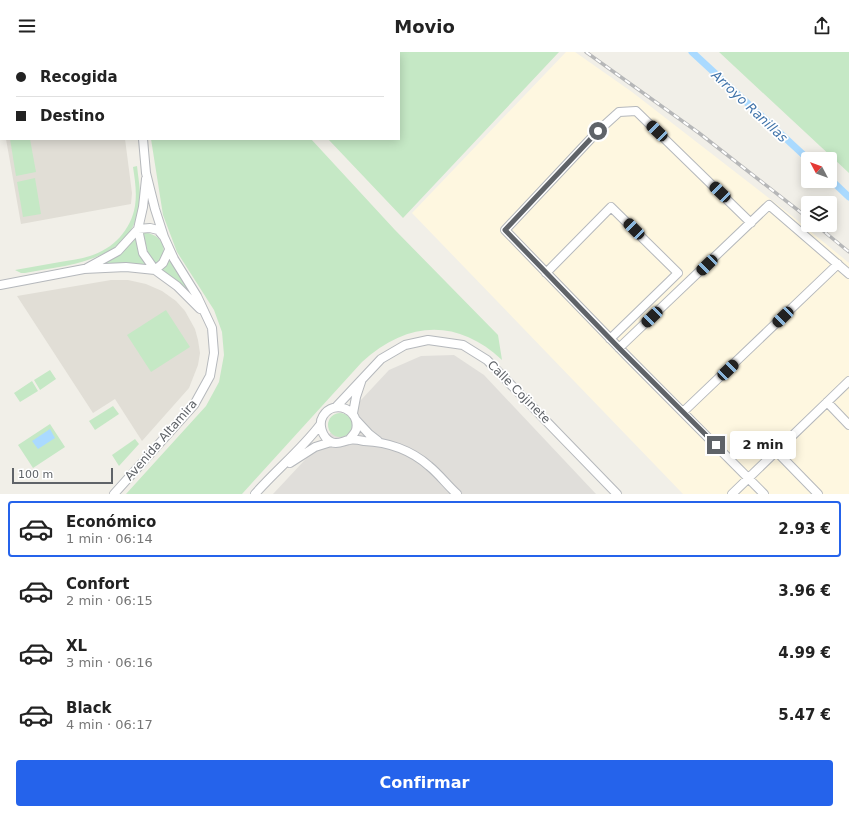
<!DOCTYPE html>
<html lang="es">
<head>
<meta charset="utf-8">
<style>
  :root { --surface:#fff; --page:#f2f2f2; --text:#222; --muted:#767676; --line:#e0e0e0; --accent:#2563eb }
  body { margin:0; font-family:"DejaVu Sans",sans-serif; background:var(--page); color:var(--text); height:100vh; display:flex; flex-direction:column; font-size:15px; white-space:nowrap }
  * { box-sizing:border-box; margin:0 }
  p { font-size:13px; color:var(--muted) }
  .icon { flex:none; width:22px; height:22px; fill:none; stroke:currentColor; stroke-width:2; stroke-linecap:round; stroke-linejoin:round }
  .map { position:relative; height:442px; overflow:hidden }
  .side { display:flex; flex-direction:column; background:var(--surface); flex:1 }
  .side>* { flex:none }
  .banner { position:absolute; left:0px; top:0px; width:400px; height:88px; box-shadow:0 2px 10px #0003; display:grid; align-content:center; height:88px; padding:0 16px; background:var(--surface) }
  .needle { width:26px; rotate:311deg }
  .tools { position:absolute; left:801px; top:100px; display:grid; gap:8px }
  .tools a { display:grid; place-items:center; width:36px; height:36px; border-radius:4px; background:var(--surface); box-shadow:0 2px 10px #0003; font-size:20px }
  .scale { position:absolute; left:12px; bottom:10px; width:101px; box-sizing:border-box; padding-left:4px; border:2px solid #5f6368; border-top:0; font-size:11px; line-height:14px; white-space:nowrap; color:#5f6368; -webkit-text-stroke:3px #fff; paint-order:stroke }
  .end { position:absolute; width:18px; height:18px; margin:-9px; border:5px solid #5f6368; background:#fff; box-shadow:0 0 0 2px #fff }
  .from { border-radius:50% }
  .bubble { position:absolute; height:28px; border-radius:4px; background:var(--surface); box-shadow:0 2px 10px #0003; font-size:13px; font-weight:700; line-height:28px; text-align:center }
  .car { position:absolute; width:12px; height:24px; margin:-12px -6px; border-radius:5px; box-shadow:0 0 3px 1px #0007; background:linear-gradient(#222 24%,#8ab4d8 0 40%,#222 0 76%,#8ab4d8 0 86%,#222 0) }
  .banner b { display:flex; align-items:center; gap:14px; height:38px; font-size:15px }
  .banner b+b { border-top:1px solid var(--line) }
  .banner i { width:10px; height:10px; background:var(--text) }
  ul { padding:7px 0 0; list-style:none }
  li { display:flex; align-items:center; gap:12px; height:56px; margin:0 8px 6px; padding:0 8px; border:2px solid transparent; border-radius:4px }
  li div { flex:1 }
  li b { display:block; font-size:15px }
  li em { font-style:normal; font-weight:700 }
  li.active { border-color:var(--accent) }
  li>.icon { width:36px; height:36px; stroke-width:1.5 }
  .action { display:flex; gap:8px; margin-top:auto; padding:8px 16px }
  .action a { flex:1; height:46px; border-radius:4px; background:var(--accent); color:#fff; font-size:16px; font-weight:700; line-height:46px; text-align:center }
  header { display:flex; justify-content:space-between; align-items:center; height:52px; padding:0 16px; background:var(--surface); font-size:18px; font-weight:700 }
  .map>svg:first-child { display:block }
</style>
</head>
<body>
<header><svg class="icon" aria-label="menu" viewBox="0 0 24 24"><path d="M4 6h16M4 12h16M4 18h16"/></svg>Movio<svg class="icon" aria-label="share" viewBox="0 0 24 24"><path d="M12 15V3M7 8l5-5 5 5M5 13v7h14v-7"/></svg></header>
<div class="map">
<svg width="849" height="442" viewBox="0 0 849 442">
  <rect width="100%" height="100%" fill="#f1efe8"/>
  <path fill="#fef7e0" d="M566,0H575L632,40L787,160L849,211V442H683L412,161Z"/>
  <path fill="#e0deda" d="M454,303L484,323L596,442H273L389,318L421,304Z"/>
  <path fill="#e1ded6" d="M6,87H125L132,141L131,152L21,172Z
    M111,228H128L146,232L162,239L176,249L185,259L195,277L198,288L200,301L198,313L189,336L142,389L115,347L93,361L17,244Z"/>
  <path fill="#c5e8c5" d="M244,0H559L403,166L328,87H399V1Z
    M719,0H849V121Z
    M10,87H30L36,120L16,124Z
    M151,87H311L395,178L498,283L502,308C457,266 407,269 362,310L242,442H126L206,354L219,330L224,303L222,280L214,258L177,200L163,163Z
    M137,114C138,124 140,134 140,145C138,209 73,212 25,221H21L15,218C30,215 45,213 60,210C70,208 81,207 90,204C113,197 131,178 135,154C137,141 135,128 133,115Z
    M35,126L41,162L23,165L17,130Z
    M143,181C162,180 172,201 155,212L148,201Z
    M135,185L139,200L147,215L102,212Z
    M170,208L189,238L188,239L161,218Z
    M166,258L190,295L151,320L127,283Z
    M50,318L56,327L40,338L34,328Z
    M32,329L38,339L20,350L14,341Z
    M113,354L119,362L95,378L89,369Z
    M328 373a12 12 0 1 1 24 0a12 12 0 1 1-24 0Z
    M50,372L65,395L33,416L18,393Z
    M135,387L139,392L119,414L112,403Z"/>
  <path fill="#aadaff" d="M50,377L55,386L38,397L32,389Z"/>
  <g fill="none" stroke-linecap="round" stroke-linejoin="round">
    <path stroke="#aadaff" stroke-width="7" d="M692,0L808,107
      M830,127L849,145"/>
    <g stroke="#b5b8bc" stroke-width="10">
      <path id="minor" d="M52,0L55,1
        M134,0V1
        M113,1V0
        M146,127L143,155L138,177L143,201L155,218L177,234L200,257
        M751,171L636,59L619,60L598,79L505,178L628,305L764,442
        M87,216L118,199L138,177L150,176L158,178L163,184
        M546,221L611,155L678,221L610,287
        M0,233L84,217L126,215L155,218L163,211L169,198
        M619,296L769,153L849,222
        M827,350L849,373
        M336,355L381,307L405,293L428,288L463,293L487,308L617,442
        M683,360L838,212
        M353,361L356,345L361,330
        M356,368L369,382L378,389
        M349,388C351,385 355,381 356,378C361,358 334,346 323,364C318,372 322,385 331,390C338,393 343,389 349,388C353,387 359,388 364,389C387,390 411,398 429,414C439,422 447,433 457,442
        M776,399L818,442
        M290,411L315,395L331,390
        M114,442L194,353L210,324L214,301L212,276L197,244L174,207L164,185L155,157L146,121L143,87
        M255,442C276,418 301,398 320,373
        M732,442L849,329"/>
    </g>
    <use href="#minor" stroke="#fff" stroke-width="8"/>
    <g stroke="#b6b7b8" stroke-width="3.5">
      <path id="rail" d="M586,0L699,81L808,166
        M816,173L849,200"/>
    </g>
    <use href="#rail" stroke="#fff" stroke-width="2" stroke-dasharray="6" stroke-linecap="butt"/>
  </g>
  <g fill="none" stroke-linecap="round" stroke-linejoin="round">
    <path stroke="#5f6368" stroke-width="5" d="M598,79L505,178L619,296L716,393"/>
  </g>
  <g text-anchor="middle" stroke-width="3.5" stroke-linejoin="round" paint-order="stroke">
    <g font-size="12" fill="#5f6368" stroke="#fff">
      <text transform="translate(519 340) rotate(45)" y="4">Calle Cojinete</text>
      <text transform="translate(161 388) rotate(-49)" y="4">Avenida Altamira</text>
    </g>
    <g font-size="13" font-style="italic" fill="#4174aa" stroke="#fff">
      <text transform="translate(750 54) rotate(43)" y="5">Arroyo Ranillas</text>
    </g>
  </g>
</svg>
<div class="tools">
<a><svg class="needle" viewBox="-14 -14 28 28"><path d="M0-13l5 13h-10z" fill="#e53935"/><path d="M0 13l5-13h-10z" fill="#767676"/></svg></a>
<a><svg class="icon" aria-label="layers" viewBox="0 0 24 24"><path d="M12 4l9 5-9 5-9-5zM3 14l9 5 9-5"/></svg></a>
</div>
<div class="scale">100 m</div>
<i class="end from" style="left:598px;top:79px"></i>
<i class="end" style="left:716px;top:393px"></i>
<div class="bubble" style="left:730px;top:379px;width:66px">2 min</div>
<i class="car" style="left:657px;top:79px;rotate:314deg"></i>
<i class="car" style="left:720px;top:140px;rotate:314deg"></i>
<i class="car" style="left:634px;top:177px;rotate:315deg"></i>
<i class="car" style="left:707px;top:213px;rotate:226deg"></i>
<i class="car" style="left:652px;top:265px;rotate:226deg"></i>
<i class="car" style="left:783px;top:265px;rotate:226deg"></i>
<i class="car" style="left:728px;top:318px;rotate:46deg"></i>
<div class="banner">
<b><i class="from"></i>Recogida</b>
<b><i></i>Destino</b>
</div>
</div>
<section class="side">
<ul>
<li class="active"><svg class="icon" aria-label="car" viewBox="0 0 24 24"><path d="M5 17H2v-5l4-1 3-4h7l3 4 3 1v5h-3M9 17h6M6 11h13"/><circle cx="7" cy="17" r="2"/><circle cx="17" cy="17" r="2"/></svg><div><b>Económico</b><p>1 min · 06:14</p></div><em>2.93 €</em></li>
<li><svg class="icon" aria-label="car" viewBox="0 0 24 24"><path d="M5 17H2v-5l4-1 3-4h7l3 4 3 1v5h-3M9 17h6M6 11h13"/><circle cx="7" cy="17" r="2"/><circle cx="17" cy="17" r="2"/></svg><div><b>Confort</b><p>2 min · 06:15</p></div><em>3.96 €</em></li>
<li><svg class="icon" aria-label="car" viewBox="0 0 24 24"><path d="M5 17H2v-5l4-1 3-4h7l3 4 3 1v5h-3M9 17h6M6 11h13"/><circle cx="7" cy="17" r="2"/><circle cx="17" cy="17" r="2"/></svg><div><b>XL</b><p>3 min · 06:16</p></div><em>4.99 €</em></li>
<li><svg class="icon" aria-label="car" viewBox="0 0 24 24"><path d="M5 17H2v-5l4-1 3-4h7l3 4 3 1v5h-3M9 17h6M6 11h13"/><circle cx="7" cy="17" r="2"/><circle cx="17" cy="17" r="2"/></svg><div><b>Black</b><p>4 min · 06:17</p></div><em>5.47 €</em></li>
</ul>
<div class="action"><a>Confirmar</a></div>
</section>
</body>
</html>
